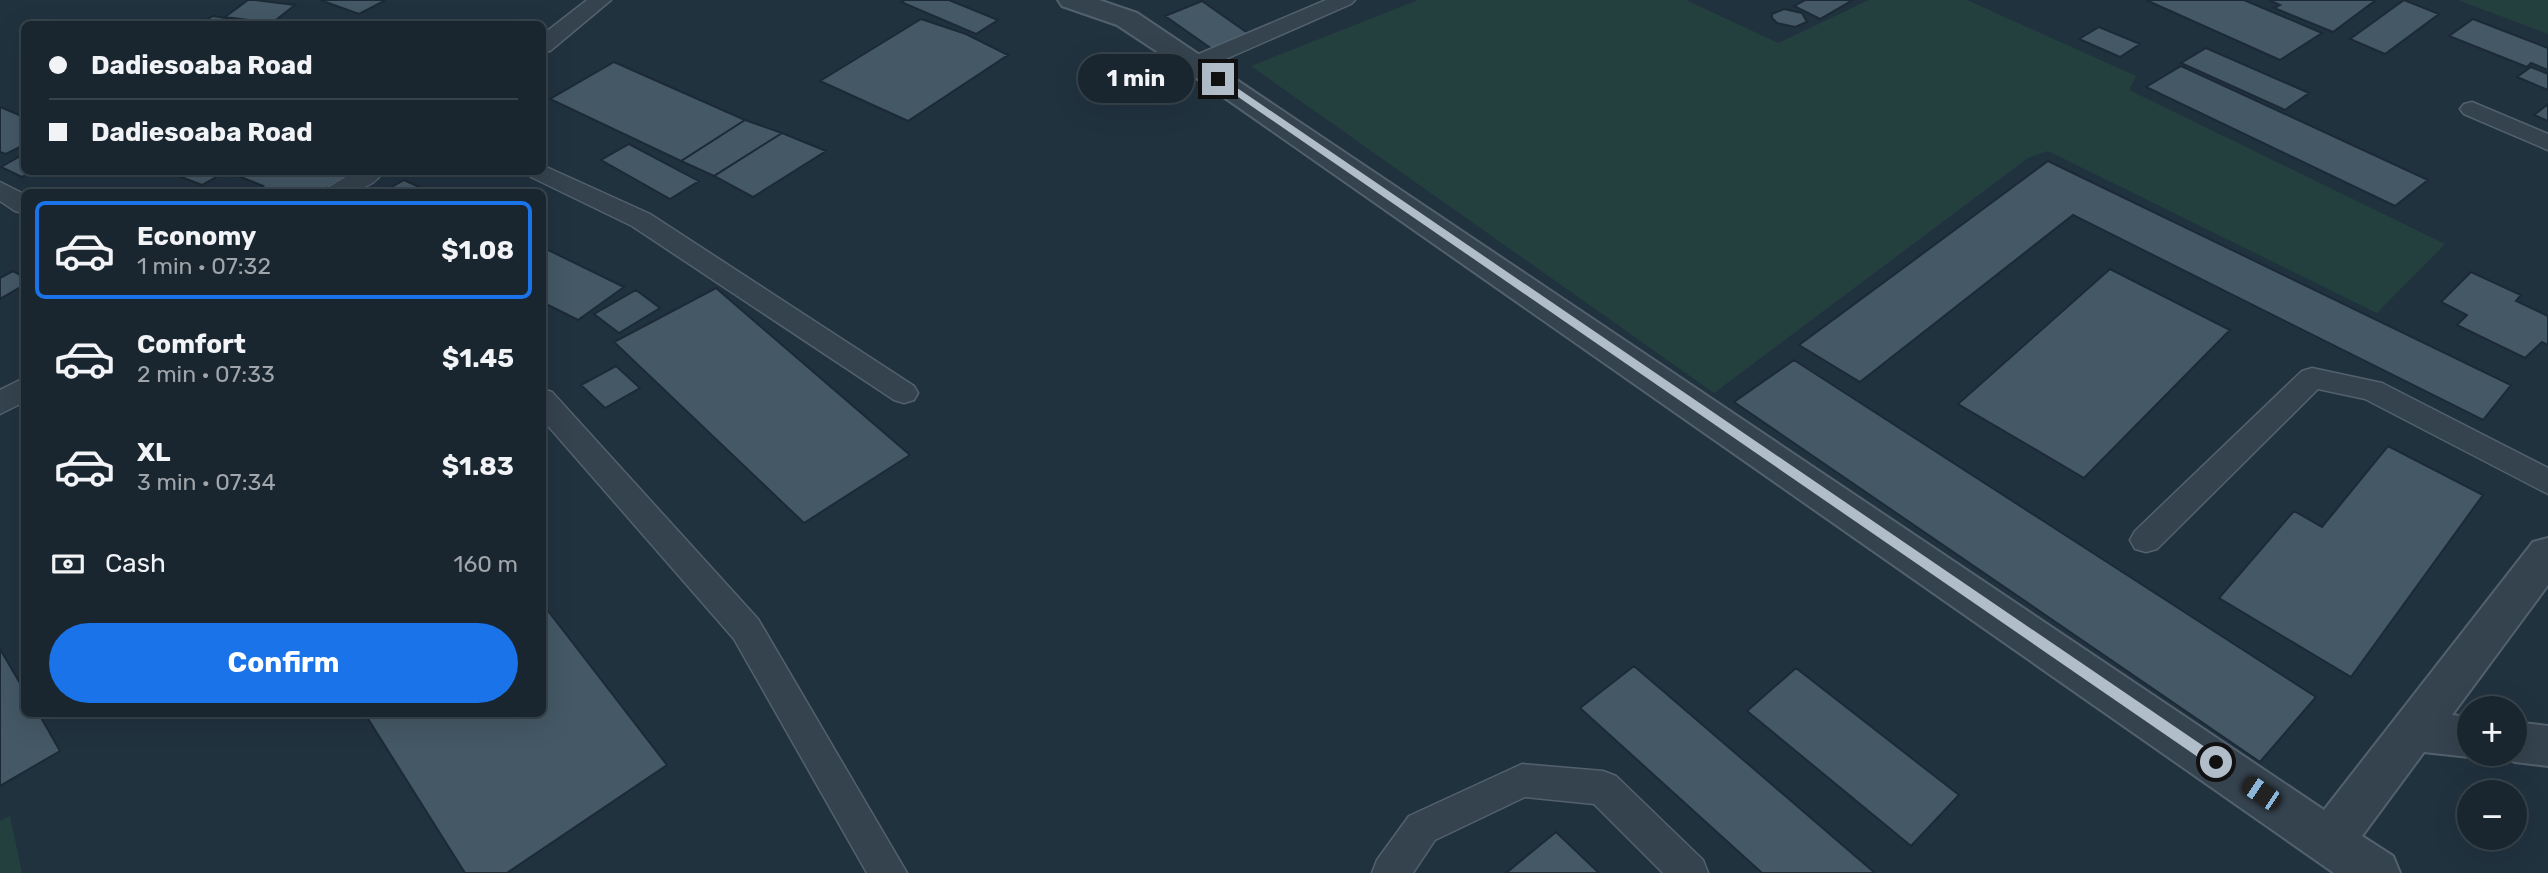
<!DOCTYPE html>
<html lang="en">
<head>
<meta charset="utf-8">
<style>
  :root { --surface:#19262f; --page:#222e37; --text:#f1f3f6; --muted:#9fa5aa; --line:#37434b; --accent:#1a73e8 }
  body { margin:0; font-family:Rubik,sans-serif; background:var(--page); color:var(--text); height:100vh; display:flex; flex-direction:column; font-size:26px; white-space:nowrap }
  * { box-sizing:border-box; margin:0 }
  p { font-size:23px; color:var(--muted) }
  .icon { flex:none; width:38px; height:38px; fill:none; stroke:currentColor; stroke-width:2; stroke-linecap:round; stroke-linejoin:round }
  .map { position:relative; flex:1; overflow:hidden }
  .panel { position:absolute; left:21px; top:189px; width:525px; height:528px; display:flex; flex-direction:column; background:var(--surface); border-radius:10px; box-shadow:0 7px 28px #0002,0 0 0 2px var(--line) }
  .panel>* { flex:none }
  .guide { position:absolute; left:21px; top:21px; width:525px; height:154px; border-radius:10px; box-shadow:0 7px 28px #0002,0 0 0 2px var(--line); display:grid; align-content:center; height:154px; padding:0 28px; background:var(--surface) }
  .tools { position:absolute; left:2457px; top:696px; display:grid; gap:14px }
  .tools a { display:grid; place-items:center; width:70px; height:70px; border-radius:50%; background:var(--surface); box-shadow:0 7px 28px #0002,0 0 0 2px var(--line); font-size:35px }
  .end { position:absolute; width:32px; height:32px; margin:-16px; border:9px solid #b1beca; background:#111; box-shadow:0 0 0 4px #111 }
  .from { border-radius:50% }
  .bubble { position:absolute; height:49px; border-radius:24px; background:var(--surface); box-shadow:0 7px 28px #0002,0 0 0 2px var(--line); font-size:23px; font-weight:700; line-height:49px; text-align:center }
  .car { position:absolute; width:21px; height:42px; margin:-21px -10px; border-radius:9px; box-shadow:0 0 5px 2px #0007; background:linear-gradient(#222 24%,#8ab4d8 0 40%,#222 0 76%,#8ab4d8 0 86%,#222 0) }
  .guide b { display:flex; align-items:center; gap:24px; height:66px; font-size:26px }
  .guide b+b { border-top:2px solid var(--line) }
  .guide i { width:18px; height:18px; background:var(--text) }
  ul { padding:12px 0 0; list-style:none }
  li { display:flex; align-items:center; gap:21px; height:98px; margin:0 14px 10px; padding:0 14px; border:4px solid transparent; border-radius:10px }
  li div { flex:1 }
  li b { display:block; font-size:26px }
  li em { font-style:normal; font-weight:700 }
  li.current { border-color:var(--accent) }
  li>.icon { width:63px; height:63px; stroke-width:1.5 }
  .pay { display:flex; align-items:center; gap:18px; height:77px; padding:0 28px; font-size:26px }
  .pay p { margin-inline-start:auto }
  .cta { display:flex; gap:14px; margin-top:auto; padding:14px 28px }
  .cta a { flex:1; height:80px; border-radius:42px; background:var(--accent); color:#fff; font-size:28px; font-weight:700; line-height:80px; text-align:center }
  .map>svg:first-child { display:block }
</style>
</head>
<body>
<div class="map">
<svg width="2548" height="873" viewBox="0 0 2548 873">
  <rect width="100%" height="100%" fill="#21323f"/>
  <path fill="#23403f" d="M1418,0H1686L1778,43L1869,0H1967L2136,76L2129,90L2445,244L2377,313L2048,151L2028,158L1714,393L1251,66Z
    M2458,0H2548V34Z
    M10,816L22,873H0V821Z"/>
  <path fill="#445865" stroke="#1c2a36" stroke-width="2" d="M248,0H255L295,5L272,23L225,17Z
    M320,0H386L359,14Z
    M905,0H949L998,20L976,34L901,2Z
    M1805,0H1853L1820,19L1794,6Z
    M2146,0H2244L2322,33L2280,60Z
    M2269,0H2376L2333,32L2274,8L2280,5Z
    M2404,0L2439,14L2385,54L2350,39Z
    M1202,1L1249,34L1212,49L1165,16Z
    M1784,9L1802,13L1807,22L1795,27L1777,23L1772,18V14Z
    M213,16L263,24H199Z
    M921,19L966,34L1008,55L908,121L820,81Z
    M2473,19L2548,48V70L2531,63L2527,67L2449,36Z
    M2099,27L2140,44L2120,57L2079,39Z
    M2206,48L2309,93L2285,110L2181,63Z
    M614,62L745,120L681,161L550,99Z
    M2181,66L2428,180L2395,206L2146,87Z
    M2531,67L2548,74V90L2517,77Z
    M2548,104V121L2534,115Z
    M0,107L24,117V145L6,154L0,152Z
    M745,120L782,133L714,176L681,161Z
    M782,133L826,151L753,197L714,176Z
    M629,144L699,181L670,199L601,160Z
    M24,154V172H32L22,177L1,167Z
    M2048,161L2511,385L2483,420L2073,215L1860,382L1799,345Z
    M168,172H225L202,185Z
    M228,172H353L320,192H252L263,186Z
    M404,180L430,192H383Z
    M542,247L624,287L578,320L542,302Z
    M2110,269L2230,330L2084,478L1958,404Z
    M13,271L24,277V285L0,299V278Z
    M2471,272L2521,295L2516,301L2548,316V345L2542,342L2525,358L2457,325L2467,315L2441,302Z
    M716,288L910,455L804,523L614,342Z
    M636,290L660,308L619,333L594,314Z
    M1794,360L2316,697L2260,762L1734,402Z
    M616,366L640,388L605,408L581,385Z
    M2388,446L2483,495L2351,677L2219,598L2294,511L2322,527Z
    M542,603L667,765L507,873H465L365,714H542Z
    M0,649L24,690V714H39L60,751L0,786Z
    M1634,666L1875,873H1762L1580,708Z
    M1796,668L1959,795L1911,846L1747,711Z
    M1556,832L1599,873H1506Z"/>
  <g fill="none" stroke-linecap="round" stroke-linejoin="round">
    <g stroke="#53616d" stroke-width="3">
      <path id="lane" d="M587,0H611L550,51L542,52V35Z
        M1326,0H1355L1351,4L1203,69H1187L1184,64L1187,59Z
        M2472,102L2548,134V150L2464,114L2460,109L2464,104Z
        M542,165L650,214L914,386L918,393L914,400L904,403L894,400L632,226L531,177L528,172H542Z
        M354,172H383C370,192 347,192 326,192L329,187Z
        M0,182L24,194V213L15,211L0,201Z
        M2312,368L2382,383L2548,468V494L2365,399L2318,389L2157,549L2146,552L2135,549L2130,540L2135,531L2302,371Z
        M24,378V402L0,414V390Z
        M542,389L552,392L758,619L907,873H867L734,639L542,419Z
        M1522,764L1603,771L1616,776L1703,860L1708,873H1663L1594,804L1525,797L1435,840L1413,873H1372L1377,860L1409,816Z"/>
    </g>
    <g stroke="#53616d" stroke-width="4">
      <path id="street" d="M1058,0H1099L1137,13L2324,810L2533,542L2548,538V585L2452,715L2469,717V754H2477L2469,757L2424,752L2362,836L2393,856L2400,873H2334L1185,70L1117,25L1062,6Z
        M2515,722L2548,726V766L2515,762L2499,756L2498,754H2515Z"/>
    </g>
    <use href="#lane" fill="#35434f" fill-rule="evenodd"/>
    <use href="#street" fill="#35434f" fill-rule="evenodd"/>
  </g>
  <path fill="#b1beca" d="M1215,77H1221L2221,758V766H2211L1215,81Z"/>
</svg>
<div class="tools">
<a>+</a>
<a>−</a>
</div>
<i class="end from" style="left:2216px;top:762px"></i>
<i class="end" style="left:1218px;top:79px"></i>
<div class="bubble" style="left:1078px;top:54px;width:116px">1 min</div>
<i class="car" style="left:2261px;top:793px;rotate:304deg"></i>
<div class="guide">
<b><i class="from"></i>Dadiesoaba Road</b>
<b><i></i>Dadiesoaba Road</b>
</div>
<section class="panel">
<ul>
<li class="current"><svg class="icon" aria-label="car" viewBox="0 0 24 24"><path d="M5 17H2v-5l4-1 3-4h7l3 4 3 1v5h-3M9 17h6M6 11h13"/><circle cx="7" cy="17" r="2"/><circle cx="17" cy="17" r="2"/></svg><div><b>Economy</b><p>1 min · 07:32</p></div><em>$1.08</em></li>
<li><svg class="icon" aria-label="car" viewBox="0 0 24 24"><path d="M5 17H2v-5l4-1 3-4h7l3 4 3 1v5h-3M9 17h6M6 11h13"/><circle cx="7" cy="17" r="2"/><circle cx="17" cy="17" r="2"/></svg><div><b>Comfort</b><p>2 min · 07:33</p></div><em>$1.45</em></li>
<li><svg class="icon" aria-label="car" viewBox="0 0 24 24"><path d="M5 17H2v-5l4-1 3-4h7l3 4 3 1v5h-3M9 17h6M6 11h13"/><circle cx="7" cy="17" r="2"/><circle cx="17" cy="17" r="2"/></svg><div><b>XL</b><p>3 min · 07:34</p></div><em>$1.83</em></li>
</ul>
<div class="pay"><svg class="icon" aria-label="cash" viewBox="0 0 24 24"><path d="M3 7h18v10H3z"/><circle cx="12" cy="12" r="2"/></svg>Cash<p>160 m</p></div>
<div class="cta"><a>Confirm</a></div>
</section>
</div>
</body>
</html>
